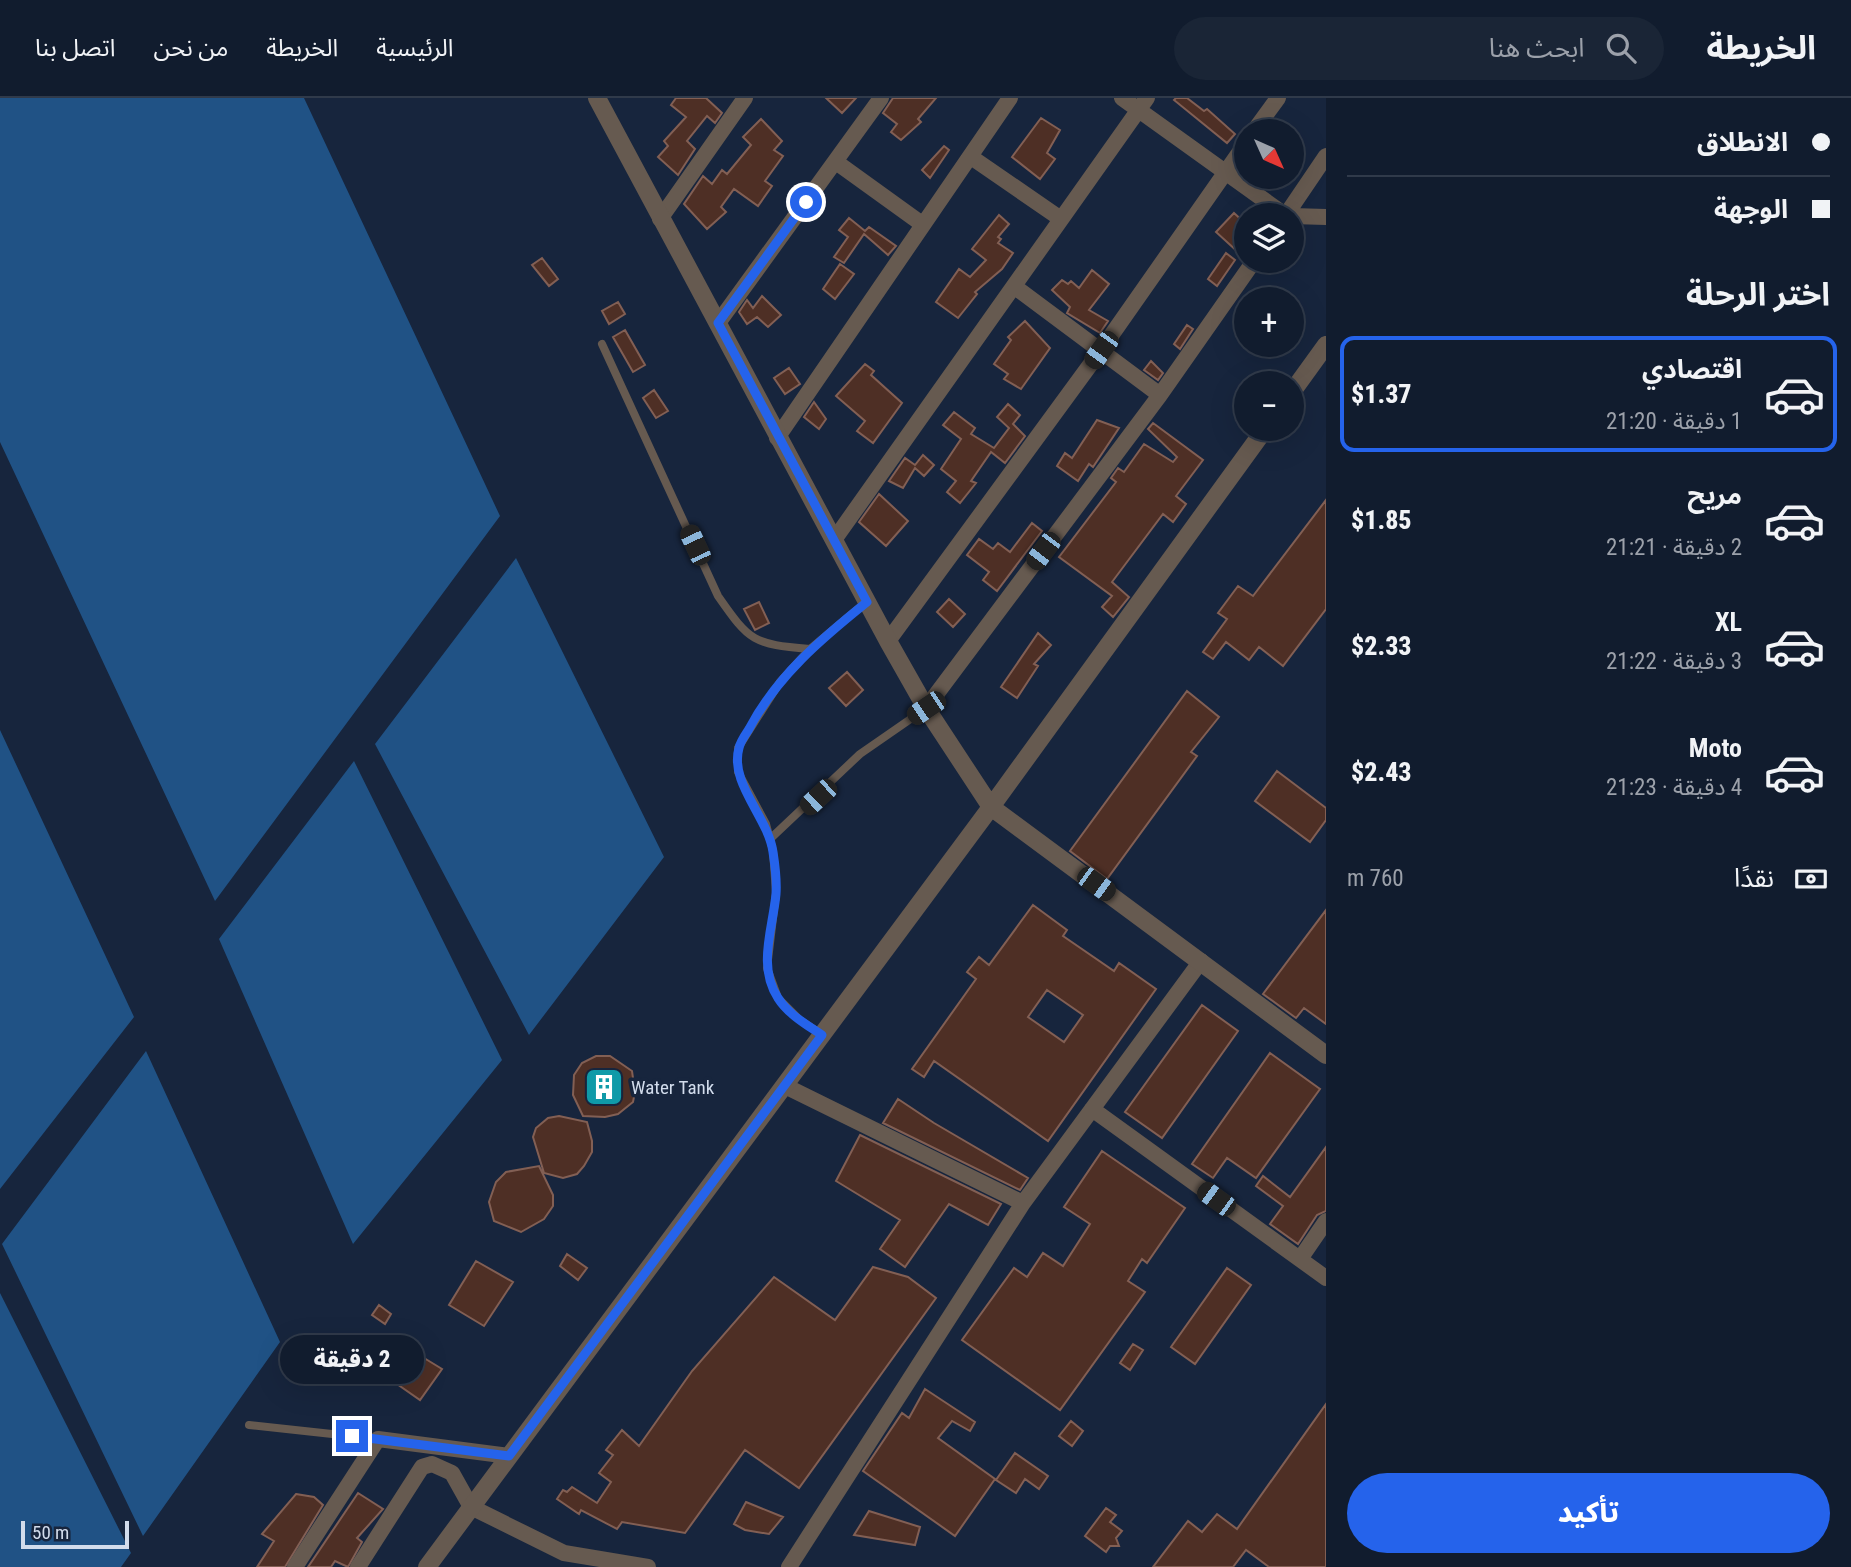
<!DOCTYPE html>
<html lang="ar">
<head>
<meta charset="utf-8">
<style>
  :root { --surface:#111c2e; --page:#1a2536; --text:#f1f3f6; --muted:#9ca1aa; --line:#303a4a; --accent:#2563eb }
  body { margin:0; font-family:"Roboto Condensed","Noto Sans Arabic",sans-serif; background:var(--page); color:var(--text); direction:rtl; height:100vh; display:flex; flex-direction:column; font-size:26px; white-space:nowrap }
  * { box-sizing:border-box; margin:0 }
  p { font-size:23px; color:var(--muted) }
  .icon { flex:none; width:38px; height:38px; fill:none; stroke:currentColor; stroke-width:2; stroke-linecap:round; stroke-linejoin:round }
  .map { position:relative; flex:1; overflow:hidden; direction:ltr }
  .panel { display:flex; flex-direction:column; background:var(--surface); width:525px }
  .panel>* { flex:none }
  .guide { display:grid; align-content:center; height:154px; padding:0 21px; background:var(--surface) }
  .needle { width:46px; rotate:135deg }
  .buttons { position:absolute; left:1234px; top:21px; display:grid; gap:14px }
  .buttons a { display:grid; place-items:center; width:70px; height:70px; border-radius:50%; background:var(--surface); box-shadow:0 7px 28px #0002,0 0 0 2px var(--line); font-size:35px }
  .scale { position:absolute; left:21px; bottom:18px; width:108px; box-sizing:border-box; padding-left:7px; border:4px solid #d2dcec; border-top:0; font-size:19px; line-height:24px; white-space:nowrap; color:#d2dcec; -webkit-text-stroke:5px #17253d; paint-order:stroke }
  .end { position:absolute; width:32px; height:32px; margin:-16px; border:9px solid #2563eb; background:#fff; box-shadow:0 0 0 4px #fff }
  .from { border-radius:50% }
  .bubble { position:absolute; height:49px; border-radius:24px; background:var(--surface); box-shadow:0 7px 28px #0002,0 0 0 2px var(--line); font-size:23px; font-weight:800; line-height:49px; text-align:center; direction:rtl }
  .car { position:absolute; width:21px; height:42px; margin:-21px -10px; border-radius:9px; box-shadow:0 0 5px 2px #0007; background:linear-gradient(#222 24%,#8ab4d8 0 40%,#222 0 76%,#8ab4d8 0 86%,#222 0) }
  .guide b { display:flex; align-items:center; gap:24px; height:66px; font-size:26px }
  .guide b+b { border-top:2px solid var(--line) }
  .guide i { width:18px; height:18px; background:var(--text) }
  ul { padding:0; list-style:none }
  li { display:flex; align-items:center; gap:21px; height:116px; margin:0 14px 10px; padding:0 7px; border:4px solid transparent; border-radius:14px }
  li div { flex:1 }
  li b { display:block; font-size:26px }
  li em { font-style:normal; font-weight:800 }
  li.on { border-color:var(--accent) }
  li>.icon { width:63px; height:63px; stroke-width:1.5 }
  h2 { padding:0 21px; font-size:32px; line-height:84px }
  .pay { display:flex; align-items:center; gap:18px; height:77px; padding:0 21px; font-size:26px }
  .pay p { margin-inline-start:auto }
  .cta { display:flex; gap:14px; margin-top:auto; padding:14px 21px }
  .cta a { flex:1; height:80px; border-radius:42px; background:var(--accent); color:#fff; font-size:28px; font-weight:800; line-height:80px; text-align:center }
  header { display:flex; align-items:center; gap:42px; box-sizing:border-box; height:98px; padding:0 35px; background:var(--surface); border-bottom:2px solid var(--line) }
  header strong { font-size:33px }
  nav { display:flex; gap:38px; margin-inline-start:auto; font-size:24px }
  .search { width:490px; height:63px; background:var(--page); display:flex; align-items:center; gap:18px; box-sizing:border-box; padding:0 24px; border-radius:38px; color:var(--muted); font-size:26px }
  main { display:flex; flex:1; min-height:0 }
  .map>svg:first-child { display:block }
</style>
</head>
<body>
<header>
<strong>الخريطة</strong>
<div class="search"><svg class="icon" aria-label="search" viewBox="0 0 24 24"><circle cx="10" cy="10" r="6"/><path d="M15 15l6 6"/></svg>ابحث هنا</div>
<nav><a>الرئيسية</a><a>الخريطة</a><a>من نحن</a><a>اتصل بنا</a></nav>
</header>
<main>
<section class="panel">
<div class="guide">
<b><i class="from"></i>الانطلاق</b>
<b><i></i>الوجهة</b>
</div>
<h2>اختر الرحلة</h2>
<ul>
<li class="on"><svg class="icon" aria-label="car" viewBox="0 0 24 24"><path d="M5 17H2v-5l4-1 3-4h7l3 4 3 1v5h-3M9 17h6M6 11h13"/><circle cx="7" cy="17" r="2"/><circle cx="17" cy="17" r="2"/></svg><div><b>اقتصادي</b><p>1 دقيقة · 21:20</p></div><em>$1.37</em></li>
<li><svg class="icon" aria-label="car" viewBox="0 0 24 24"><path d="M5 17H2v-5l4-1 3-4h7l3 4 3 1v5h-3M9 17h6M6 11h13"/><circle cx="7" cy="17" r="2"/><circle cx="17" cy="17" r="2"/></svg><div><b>مريح</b><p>2 دقيقة · 21:21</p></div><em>$1.85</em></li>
<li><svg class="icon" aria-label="car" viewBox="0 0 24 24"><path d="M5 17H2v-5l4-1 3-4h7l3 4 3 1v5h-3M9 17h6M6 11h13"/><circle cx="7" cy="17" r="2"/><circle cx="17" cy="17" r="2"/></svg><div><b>XL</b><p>3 دقيقة · 21:22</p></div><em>$2.33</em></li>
<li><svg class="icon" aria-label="car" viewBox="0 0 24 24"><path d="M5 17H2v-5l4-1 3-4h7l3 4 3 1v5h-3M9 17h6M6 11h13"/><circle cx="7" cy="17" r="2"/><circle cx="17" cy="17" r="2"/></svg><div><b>Moto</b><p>4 دقيقة · 21:23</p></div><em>$2.43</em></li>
</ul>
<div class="pay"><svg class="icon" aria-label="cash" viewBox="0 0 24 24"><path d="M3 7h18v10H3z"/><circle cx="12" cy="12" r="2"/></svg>نقدًا<p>760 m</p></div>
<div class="cta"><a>تأكيد</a></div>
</section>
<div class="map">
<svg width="1326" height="1469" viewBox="0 0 1326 1469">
  <rect width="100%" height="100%" fill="#17253d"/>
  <path fill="#205285" d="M0,0H304L500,418L215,803L0,344Z
    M516,460L664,759L529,937L375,646Z
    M0,632L134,919L0,1091Z
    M354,663L502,962L353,1146L219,841Z
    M146,953L280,1244L143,1438L2,1146Z
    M0,1195L131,1455L121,1469H0Z"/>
  <path fill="#4e2f25" stroke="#825f54" stroke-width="2" fill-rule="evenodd" d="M676,0H706L722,15L715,25L707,18L687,43L695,51L678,77L658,59L668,48L664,43L686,19L671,7Z
    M826,0H856L842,15Z
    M893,0H936L918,21L921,24L901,42L891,34L897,26L883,15Z
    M1176,0H1187L1204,13L1207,11L1235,36L1227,45L1174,2Z
    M1041,20L1060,32L1047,55L1055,61L1040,81L1012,59Z
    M761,21L782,43L774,52L783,58L765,83L772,88L758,108L734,91L721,109L726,114L707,131L684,106L703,78L712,86L722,72L727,76L751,47L743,39Z
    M944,48L949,52L930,80L922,72Z
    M1234,115L1246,126V145L1238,154L1216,134Z
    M999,117L1009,126L998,139L1001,141L998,145L1013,155L1002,171L975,194L977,196L958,220L936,204L959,171L970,179L986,162L972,151Z
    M849,120L865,133L869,129L896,148L888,157L864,136L844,165L834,159L848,139L839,132Z
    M1226,155L1235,162L1217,188L1208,181Z
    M542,160L558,181L549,188L532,167Z
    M840,166L854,176L835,201L823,191Z
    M1092,172L1109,186L1089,212L1108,223L1100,235L1067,215L1070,209L1052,192L1062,182L1068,186L1071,183L1079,190Z
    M762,198L781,217L768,229L757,219L747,226L739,214L747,202L753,210Z
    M618,204L625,216L609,226L602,213Z
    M1025,223L1050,250L1021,291L1004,281L1008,276L994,266L1011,242L1008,239Z
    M1187,227L1193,231L1180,251L1174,246Z
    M625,232L645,267L633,274L613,239Z
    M1151,263L1163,275L1158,282L1144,272Z
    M865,266L874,273L871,277L902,305L873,345L857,333L865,323L836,298Z
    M789,270L800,286L785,296L774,280Z
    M654,292L668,313L656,320L643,300Z
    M814,304L826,321L819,331L804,319Z
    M1008,306L1020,317L1013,326L1025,338L1005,365L991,354L971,383L976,385L960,405L947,394L956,383L941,371L961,341L943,327L954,314L975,330L971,336L994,350L1009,330L997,319Z
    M1097,322L1119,330L1093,369L1089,366L1078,383L1057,368L1065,355L1072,360Z
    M1153,325L1203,362L1176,398L1186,406L1173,424L1163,416L1112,484L1129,499L1113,519L1102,509L1112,498L1059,459L1116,384L1111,380L1118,370L1124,374L1144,346L1173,364L1177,359L1148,331Z
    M923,357L934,367L924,378L915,370L903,390L889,383L905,360L915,367Z
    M879,396L908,423L886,448L859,424Z
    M1326,402V511L1283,568L1259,549L1249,562L1226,544L1213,561L1203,554L1227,521L1218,515L1238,488L1253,498Z
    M1032,425L1042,433L997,493L983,482L989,474L967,457L979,441L993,451L998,445L1010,454Z
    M949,501L965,516L953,529L937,514Z
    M759,504L769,525L755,532L744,511Z
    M1038,535L1051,547L1034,566L1038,568L1017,600L1001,589Z
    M847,574L863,592L846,608L829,590Z
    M1187,593L1219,619L1191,654L1197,658L1107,781L1070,753Z
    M1277,673L1326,710V722L1310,744L1255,703Z
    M1033,807L1067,832L1063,838L1114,873L1119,865L1156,891L1048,1043L934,963L924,979L912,971L976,881L967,874L979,859L989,867ZM1047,892L1083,917L1064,944L1028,919Z
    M1326,812V926L1304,910L1296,920L1263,896Z
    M1202,907L1238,933L1162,1040L1125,1014Z
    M1270,955L1320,991L1256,1080L1227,1060L1213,1080L1192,1066Z
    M596,958H610L632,973L635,994L633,1004L618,1016L605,1019L583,1018L573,997L574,977L582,965Z
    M898,1001L934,1025L1028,1080L1020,1092L883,1025Z
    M559,1018L587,1024L592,1043V1054L584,1068L577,1076L563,1080L544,1075L533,1039L536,1030L548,1020Z
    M860,1037L1001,1106L988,1127L949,1106L905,1169L880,1151L900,1122L836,1083Z
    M1326,1049V1113L1317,1117L1298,1146L1270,1126L1283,1108L1256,1088L1263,1078L1290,1099Z
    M1102,1053L1185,1110L1147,1165L1142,1161L1128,1183L1145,1194L1060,1312L962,1242L1014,1170L1027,1179L1043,1155L1063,1168L1090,1126L1064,1109Z
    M539,1068L553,1097V1108L544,1121L521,1134L494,1123L489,1104L496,1084L506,1074Z
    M567,1156L587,1170L578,1182L560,1168Z
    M476,1163L513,1184L484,1228L449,1207Z
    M873,1169L908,1179L936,1200L799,1390L745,1352L685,1435L622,1424L617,1431L581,1412L579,1416L557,1401L563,1392L567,1394L572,1389L597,1405L611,1384L599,1375L613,1357L606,1352L622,1332L639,1348L692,1273L774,1179L835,1222Z
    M1227,1170L1251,1187L1195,1266L1171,1249Z
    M379,1207L391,1216L385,1226L372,1217Z
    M1133,1246L1143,1252L1130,1272L1120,1265Z
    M406,1249L442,1271L420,1302L387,1279Z
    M925,1291L975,1324L970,1333L952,1323L938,1340L995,1381L955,1438L863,1373L902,1315L909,1320Z
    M1326,1306V1469H1269L1246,1452L1233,1469H1153L1188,1423L1202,1434L1217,1416L1237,1431Z
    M1071,1323L1083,1333L1072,1348L1059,1338Z
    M1015,1355L1048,1378L1039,1391L1025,1381L1016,1395L996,1382Z
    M358,1395L383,1411L357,1440L362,1444L348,1469L335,1463L331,1469H308Z
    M296,1396L314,1399L323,1407L285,1469H257L274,1443L262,1436Z
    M746,1404L783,1419L769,1436L745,1432L734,1426Z
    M1106,1410L1116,1417L1110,1424L1122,1433L1116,1440L1119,1448H1110L1106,1454L1085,1438Z
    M869,1413L920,1429L915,1447L854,1437Z"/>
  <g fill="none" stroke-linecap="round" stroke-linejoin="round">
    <path stroke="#665a50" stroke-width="8" d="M602,246L718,498C750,544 753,546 810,551
      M770,741L860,656L925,611
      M823,937L800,922L778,900L767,870L776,795L773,753L766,726L738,674V650L780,584L810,551L866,504
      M249,1327L378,1341"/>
    <path stroke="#665a50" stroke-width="16" d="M1122,0L1285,117
      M1254,33L1278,0
      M971,59L1061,121
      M836,64L922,126
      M1286,117L1326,58
      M1292,118L1326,119
      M660,121L745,0
      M1015,189L1160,297
      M718,225L881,0
      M777,340L1010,0
      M834,442L1147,0
      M888,543L1101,252L1246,45
      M926,610L1160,297L1254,163
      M785,988L1023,1105
      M1092,1011L1326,1180
      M1300,1161L1326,1123
      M295,1469L378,1341L509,1358
      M358,1469L422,1369L432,1366L452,1375L471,1409L564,1455L648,1469
      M789,1469L1023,1105L1201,863"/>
    <path stroke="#665a50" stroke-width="18" d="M597,0L888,543L926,610L991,709L1326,957
      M1292,294L1326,247
      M427,1469L991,709L1265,331"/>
  </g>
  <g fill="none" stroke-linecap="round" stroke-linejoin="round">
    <path stroke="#2563eb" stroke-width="9" d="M352,1338L509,1358L822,937C807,927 788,916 778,900C757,868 773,830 776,796C777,783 775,767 773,754C768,719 729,685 739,650C740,644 745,637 749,631C777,578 821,541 867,504L718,225L806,104"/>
  </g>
  <defs>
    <g id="building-square" transform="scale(2.0125)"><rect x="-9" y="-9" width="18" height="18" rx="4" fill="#0f9aa8" stroke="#17253d"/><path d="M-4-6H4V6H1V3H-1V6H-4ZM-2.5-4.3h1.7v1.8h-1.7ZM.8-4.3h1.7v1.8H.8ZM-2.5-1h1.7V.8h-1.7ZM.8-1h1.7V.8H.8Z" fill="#fff"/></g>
  </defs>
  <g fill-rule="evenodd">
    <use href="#building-square" x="604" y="989"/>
  </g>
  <g text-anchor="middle" stroke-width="7" stroke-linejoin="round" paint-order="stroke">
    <g font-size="19" fill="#d2dcec" stroke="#17253d" text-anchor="start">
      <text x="631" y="996">Water Tank</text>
    </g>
  </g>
</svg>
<div class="buttons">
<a><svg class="needle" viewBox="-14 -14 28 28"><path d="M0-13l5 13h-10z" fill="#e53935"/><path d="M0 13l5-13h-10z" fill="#9ca1aa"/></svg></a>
<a><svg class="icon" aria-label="layers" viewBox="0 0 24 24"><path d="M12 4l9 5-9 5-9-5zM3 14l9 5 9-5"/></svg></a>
<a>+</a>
<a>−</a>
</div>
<div class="scale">50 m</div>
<i class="end from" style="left:806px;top:104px"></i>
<i class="end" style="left:352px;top:1338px"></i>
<div class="bubble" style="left:280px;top:1237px;width:144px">2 دقيقة</div>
<i class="car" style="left:1101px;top:252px;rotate:216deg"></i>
<i class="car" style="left:695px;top:447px;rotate:335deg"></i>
<i class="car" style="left:1043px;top:453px;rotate:217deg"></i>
<i class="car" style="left:926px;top:610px;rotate:236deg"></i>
<i class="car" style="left:818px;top:699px;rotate:227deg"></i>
<i class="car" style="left:1096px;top:786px;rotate:126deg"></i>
<i class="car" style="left:1216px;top:1101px;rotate:306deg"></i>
</div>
</main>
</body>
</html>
